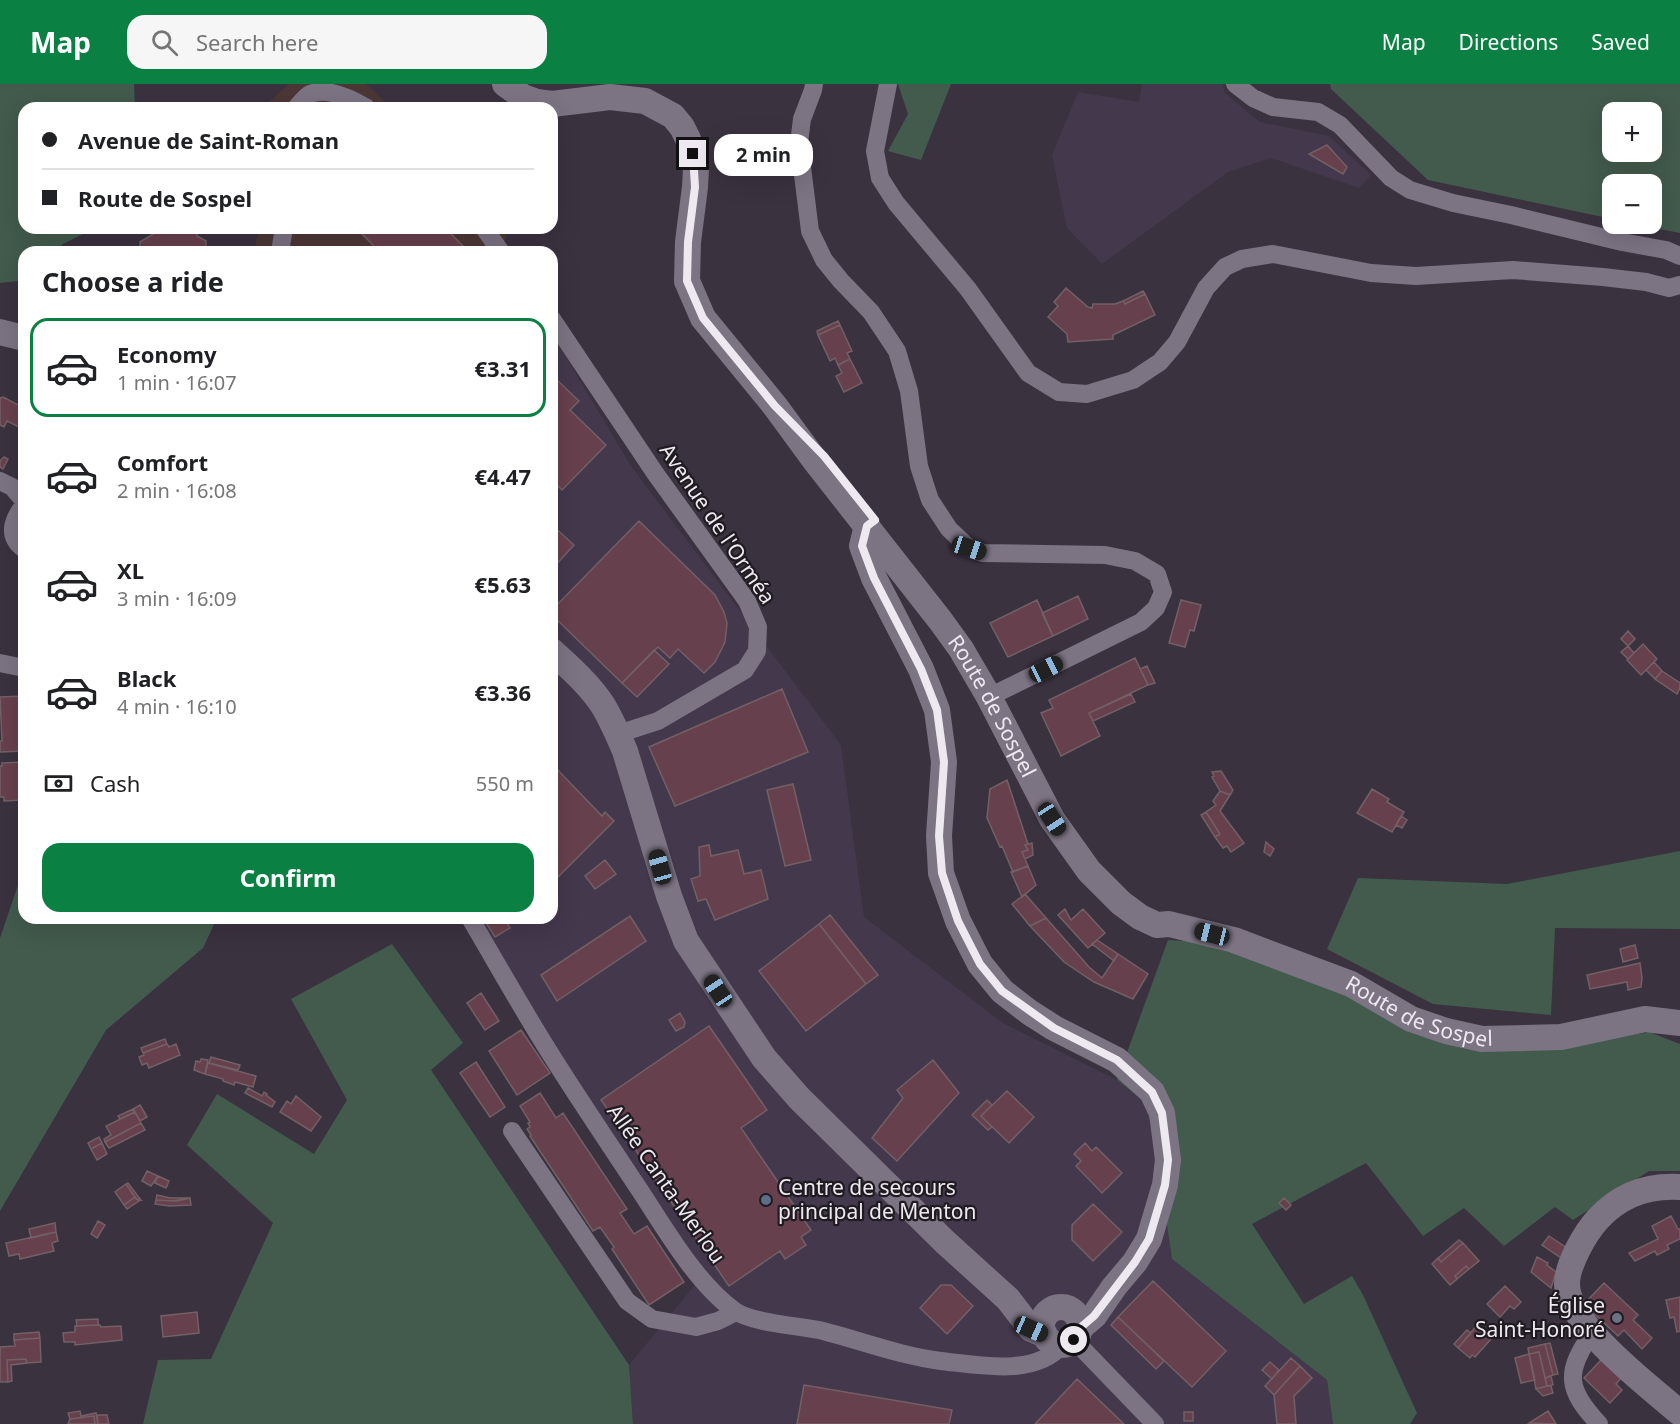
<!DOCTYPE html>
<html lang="en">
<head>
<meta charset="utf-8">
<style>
  :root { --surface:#fff; --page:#f6f6f6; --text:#202124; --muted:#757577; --line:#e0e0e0; --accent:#0b8043 }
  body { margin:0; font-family:"Noto Sans",sans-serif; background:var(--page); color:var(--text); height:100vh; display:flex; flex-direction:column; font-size:22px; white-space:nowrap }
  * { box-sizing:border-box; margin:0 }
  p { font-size:20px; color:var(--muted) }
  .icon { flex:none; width:33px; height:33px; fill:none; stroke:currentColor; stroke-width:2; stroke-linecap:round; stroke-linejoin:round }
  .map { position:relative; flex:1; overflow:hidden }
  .panel { position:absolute; left:18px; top:162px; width:540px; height:678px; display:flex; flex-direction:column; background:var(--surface); border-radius:18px; box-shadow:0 6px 24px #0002 }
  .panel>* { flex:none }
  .hud { position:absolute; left:18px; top:18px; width:540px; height:132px; border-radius:18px; box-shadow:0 6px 24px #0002; display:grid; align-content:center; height:132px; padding:0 24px; background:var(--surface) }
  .buttons { position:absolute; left:1602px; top:18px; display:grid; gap:12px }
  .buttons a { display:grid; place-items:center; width:60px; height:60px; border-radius:12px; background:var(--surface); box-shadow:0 6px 24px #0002; font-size:30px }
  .end { position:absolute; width:27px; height:27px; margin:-14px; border:8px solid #eee8f1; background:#111; box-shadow:0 0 0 3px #111 }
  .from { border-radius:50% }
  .bubble { position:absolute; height:42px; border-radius:18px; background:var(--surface); box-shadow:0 6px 24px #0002; font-size:20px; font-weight:700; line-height:42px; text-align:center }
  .car { position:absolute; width:18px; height:36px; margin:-18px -9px; border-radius:8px; box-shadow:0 0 4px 2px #0007; background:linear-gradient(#222 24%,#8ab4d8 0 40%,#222 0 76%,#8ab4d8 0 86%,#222 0) }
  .hud b { display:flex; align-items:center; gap:21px; height:57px; font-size:22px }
  .hud b+b { border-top:2px solid var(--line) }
  .hud i { width:15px; height:15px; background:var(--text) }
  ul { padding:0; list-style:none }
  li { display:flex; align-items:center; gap:18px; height:99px; margin:0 12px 9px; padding:0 12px; border:3px solid transparent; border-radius:18px }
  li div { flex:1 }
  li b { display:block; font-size:22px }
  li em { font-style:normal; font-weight:700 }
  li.on { border-color:var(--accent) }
  li>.icon { width:54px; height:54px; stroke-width:1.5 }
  h2 { padding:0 24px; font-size:27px; line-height:72px }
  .pay { display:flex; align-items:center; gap:15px; height:66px; padding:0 24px; font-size:22px }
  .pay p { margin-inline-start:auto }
  .primary-button { display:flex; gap:12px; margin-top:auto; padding:12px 24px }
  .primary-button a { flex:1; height:69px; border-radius:18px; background:var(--accent); color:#fff; font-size:24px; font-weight:700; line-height:69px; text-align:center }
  header { display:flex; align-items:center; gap:36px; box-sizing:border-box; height:84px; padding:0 30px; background:var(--accent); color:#fff }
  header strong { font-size:28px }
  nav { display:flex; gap:33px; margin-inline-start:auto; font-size:21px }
  .search { width:420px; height:54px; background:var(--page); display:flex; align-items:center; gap:15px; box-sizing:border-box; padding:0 21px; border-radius:18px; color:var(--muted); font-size:22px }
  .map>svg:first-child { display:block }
</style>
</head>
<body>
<header>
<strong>Map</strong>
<div class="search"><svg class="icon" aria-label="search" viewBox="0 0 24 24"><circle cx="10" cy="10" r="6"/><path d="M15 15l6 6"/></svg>Search here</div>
<nav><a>Map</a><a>Directions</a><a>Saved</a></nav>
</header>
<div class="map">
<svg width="1680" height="1340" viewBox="0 0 1680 1340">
  <rect width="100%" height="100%" fill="#3a323f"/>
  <path fill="#4c3736" d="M289,0H366L392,24H270V17Z
    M258,144H501L507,151L500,168H252L256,160Z"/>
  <path fill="#44384c" d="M1142,0H1223L1225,9L1260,38L1329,52L1371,91L1359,104L1271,74L1228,88L1102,180L1067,144L1052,71L1078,8L1139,18Z
    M552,250L631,382L841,661L864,833L1003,939L1117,996L1144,1017L1151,988L1172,1175L1327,1296L1333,1340H633L629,1281L704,1190L466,834H552Z"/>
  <path fill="#425b4d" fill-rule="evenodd" d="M0,0H134L135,24H24V144H95L63,160L53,168H24V193L18,197L0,199Z
    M898,0H951L921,76L888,67L908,30Z
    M1330,0H1680V149L1633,140H1652V100H1612V135L1428,96L1331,5ZM1612,28H1652V68H1612Z
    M20,739H24V834H217L203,864L106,946L0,1127V854L18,801Z
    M1680,767V845L1555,844L1551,931L1433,920L1327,865L1358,794L1507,800Z
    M1168,856L1201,858L1342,907L1412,946L1563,963L1649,948L1680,960V1087H1649L1573,1136L1555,1123L1504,1162L1464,1124L1423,1152L1366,1079L1252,1140L1304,1220L1352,1192L1363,1211L1417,1329L1410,1340H1333L1327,1296L1172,1175L1154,1050L1144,1017L1117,996Z
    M392,860L463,959L431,986L629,1281L633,1340H143L158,1276L211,1275L273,1139L187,1061L217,1010L314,1070L347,1016L291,915Z"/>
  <path fill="#67404d" stroke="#736065" stroke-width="1.5" d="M1327,61L1347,83L1343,90L1309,70Z
    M173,144H197V152L206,157V165L202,168H136L140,165V158L160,146L166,149Z
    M356,144H445L469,168H380Z
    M1066,204L1088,223L1092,224L1093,220H1115L1123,217L1125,220L1145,210L1155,231L1113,251V255L1068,258L1067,250L1048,233L1058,222L1054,218Z
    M1143,207L1145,210L1125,220L1123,217Z
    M838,237L840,241L818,251L817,247Z
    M840,241L852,267L847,269L850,275L838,281L835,274L830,277L818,251Z
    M850,275L862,299L844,308L836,292L842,289L838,281Z
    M552,291L579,317L570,326L606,361L562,406L552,396Z
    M3,313L24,324V339L21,344L7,337L4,343L0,341V314Z
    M4,373L8,375L3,385L0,383V377Z
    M639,437L715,511L724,528L727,539L725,558L715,578L704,589L678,565L670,574L658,563L622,599L552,531V526Z
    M552,441L574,461L552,485Z
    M1078,512L1088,535L1053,552L1042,529Z
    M1037,516L1053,552L1008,573L990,539Z
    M1181,516L1201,521L1194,547L1190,546L1185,563L1169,559Z
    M1628,547L1635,555L1628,562L1621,555Z
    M1643,560L1657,575L1641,591L1627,576Z
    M1628,562L1634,569L1628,575L1621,568Z
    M654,566L669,580L637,613L622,599Z
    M1135,574L1148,601L1089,629L1100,652L1061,672L1041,629L1053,624L1049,616Z
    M1654,578L1662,587L1655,595L1646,586Z
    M1147,582L1155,599L1148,601L1140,585Z
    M1662,587L1680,599V604L1677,610L1655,595Z
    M782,605L808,668L675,722L649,663Z
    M1131,610L1135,618L1093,637L1089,629Z
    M24,612V667L0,668V657H2L0,613Z
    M24,678V716L4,717V713H0V682H2V679Z
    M552,680L602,732L605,728L614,737L552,799Z
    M1221,687L1233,706L1230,711L1220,707L1212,693L1214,692L1212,688Z
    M1007,696L1028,760L1025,761L1028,766L1022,768L1028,782L1013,788L1002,762L1000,763L987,734L990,705Z
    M793,700L811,776L785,782L767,706Z
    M1372,705L1389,715L1387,718L1404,728L1392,748L1357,729Z
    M1220,707L1230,711L1220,727L1244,759L1231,768L1227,762L1223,764L1215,753L1220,750L1206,728L1216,721L1213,717Z
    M1206,728L1220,750L1215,753L1201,731Z
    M1401,732L1407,736L1402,744L1396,741Z
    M1266,758L1274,765L1270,772L1264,768Z
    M1032,759L1033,771L1025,775L1022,768L1028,766L1025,761Z
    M709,761L711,772L738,766L744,790L761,786L768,815L715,836L706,815L698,817L691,795L700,792L699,763Z
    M605,776L616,790L595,805L585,792Z
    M1028,782L1036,801L1022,813L1011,788Z
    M1025,810L1046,834L1030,842L1012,820Z
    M1065,825L1071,836L1083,825L1105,849L1088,864L1058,831Z
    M830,831L878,891L866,900L819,840Z
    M630,832L646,857L557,917L541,891Z
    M483,834H504L510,844L495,853Z
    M1046,834L1089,883L1102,894L1118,870L1148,890L1133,915L1094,898L1064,878L1030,842Z
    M819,840L866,900L806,947L759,887Z
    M1097,856L1118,870L1114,877L1092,860Z
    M1635,861L1638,874L1623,878L1620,865Z
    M1640,879L1642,894L1641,903L1628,906L1627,898L1590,905L1587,891Z
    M481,909L499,937L485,946L467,919Z
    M680,929L685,938L684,943L676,947L669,936Z
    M709,942L767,1026L741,1044L811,1146L801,1153L806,1161L785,1175L780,1167L729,1202L601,1016Z
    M521,946L550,989L517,1011L489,967Z
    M165,955L167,960L143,969L141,964Z
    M167,960L169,963L176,960L180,971L149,984L147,979L142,981L139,973L144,971L143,969Z
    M211,973L240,981L238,986L209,979Z
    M201,975L208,976L205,990L194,986L196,977L200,978Z
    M933,976L959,1009L897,1077L872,1054L903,1014L897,1006Z
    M476,978L505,1023L490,1033L460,989Z
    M208,979L256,992L253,1003L235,998L234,1001L223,997V995L205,990Z
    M248,1004L262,1012L264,1008L267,1010L266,1011L275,1018L272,1023L245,1009Z
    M1007,1007L1034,1033L1009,1059L981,1032Z
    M540,1009L556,1034L563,1029L627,1125L620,1129L634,1150L647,1142L684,1198L649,1221L612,1165L614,1163L600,1143L593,1147L530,1052L531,1051L527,1045L530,1043L528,1039L530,1038L520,1022Z
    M296,1012L321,1033L311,1047L280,1028L287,1017L291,1020Z
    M987,1016L992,1021L981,1032L992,1043L988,1046L972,1031Z
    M140,1021L147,1033L140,1037L133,1025Z
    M133,1025L135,1028L120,1035L118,1032Z
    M135,1028L141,1039L105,1058L104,1055L111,1051L106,1042Z
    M141,1039L145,1046L109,1064L105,1058Z
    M99,1053L102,1059L91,1065L88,1059Z
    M102,1059L107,1070L97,1076L91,1065Z
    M1085,1059L1092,1067L1096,1063L1122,1089L1102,1109L1076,1082L1081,1077L1074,1070Z
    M147,1087L158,1092L151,1102L142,1097Z
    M158,1092L169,1097L166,1104L155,1099Z
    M128,1099L137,1111L141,1116L136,1115L126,1100Z
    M126,1100L135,1113L124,1121L115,1108Z
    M157,1111L170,1114H190L173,1117L156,1116Z
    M135,1113L139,1117L127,1125L124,1121Z
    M190,1114L191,1121L169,1122L155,1120L156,1116L177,1117Z
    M1284,1114L1291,1121L1286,1126L1279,1119Z
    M1093,1120L1122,1148L1093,1177L1072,1156V1141Z
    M1671,1132L1678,1145H1680V1155L1667,1161L1669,1165L1657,1171L1655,1167L1635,1177L1629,1169L1658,1155L1652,1142Z
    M98,1137L105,1141L97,1154L91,1150Z
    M55,1139L56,1148L31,1154L29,1145Z
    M56,1148L58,1157L52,1159L54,1167L20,1175L19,1170L9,1172L6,1159Z
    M1549,1152L1567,1164L1561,1174L1542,1161Z
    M1459,1156L1463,1159L1441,1178L1438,1174Z
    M1463,1159L1479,1177L1469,1185L1466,1182L1455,1192L1457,1195L1450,1201L1432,1180L1438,1174L1441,1178Z
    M1537,1173L1548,1179L1547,1181L1556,1188L1551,1204L1531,1188Z
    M1466,1182L1469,1185L1457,1195L1455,1192Z
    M1153,1197L1226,1267L1192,1303L1118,1233Z
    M1604,1199L1638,1231L1633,1236L1652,1254L1642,1265L1624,1246L1618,1252L1584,1220Z
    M941,1201H951L973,1222L947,1250L920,1224Z
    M1505,1202L1521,1218L1514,1225L1510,1222L1500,1233L1487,1220Z
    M1680,1213V1247L1677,1248L1674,1233L1670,1234L1666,1216Z
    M197,1228L199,1249L163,1253L161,1232Z
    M1118,1233L1164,1277L1156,1285L1111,1241Z
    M98,1235V1241L77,1242L76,1236Z
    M1478,1240L1484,1245L1482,1248L1491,1255L1475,1273L1472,1271L1470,1274L1458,1264Z
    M100,1241L101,1243L121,1242L122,1256L75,1261V1258H64L63,1249L75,1248V1242Z
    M1467,1246L1471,1249L1458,1264L1454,1260Z
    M39,1248L40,1254L14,1256V1250Z
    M40,1254L41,1278L27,1279L26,1275L7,1276L8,1298H0V1263L15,1262L14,1256Z
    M1550,1259L1558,1290L1553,1291L1545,1260Z
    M1545,1260L1553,1291L1545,1294L1539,1268L1529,1270L1528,1264Z
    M1539,1268L1547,1302L1536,1305L1529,1270Z
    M1529,1270L1535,1296L1521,1299L1515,1274Z
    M1291,1274L1300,1282L1274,1311L1265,1302Z
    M26,1275L27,1279L11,1281L12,1297L8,1298L7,1276Z
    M1601,1276L1621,1294L1616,1300L1622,1306L1610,1319L1584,1294Z
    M1270,1278L1279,1286L1272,1295L1262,1286Z
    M1300,1282L1312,1294L1294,1312L1296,1340H1277L1274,1311Z
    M1551,1292L1553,1301L1547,1302L1545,1294Z
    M1077,1295L1124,1340H1035Z
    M804,1301L952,1326L949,1340H797Z
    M1547,1302H1551L1553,1309L1543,1312L1536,1305Z
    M80,1327L81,1332L96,1329L98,1340H95L94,1332L70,1335L68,1329Z
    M1548,1327L1556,1340L1529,1339Z
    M1184,1328H1193V1337H1184Z
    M97,1331H107L109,1340H98Z
    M94,1332L95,1340H68L70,1335Z"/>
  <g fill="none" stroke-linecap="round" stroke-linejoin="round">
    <path stroke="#7c7383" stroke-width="18" d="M814,0L813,6L802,35L799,59L810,147L824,176L841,197L871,228L897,267L909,307L919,382L930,416L949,445L969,464L983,469L1105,471L1135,477L1157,490L1163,508L1156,524L1141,538L989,613
      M888,0L875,67L880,94L896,119L968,205L1028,289L1059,308L1087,310L1133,296L1160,278L1177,258L1206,204L1225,183L1242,175L1273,170L1371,189L1416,192L1513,186L1603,193L1646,198L1669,204L1680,201
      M1235,0L1253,14L1273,23L1318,28L1340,41L1391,94L1410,106L1453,119L1511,131L1622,158L1666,166L1680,172
      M296,24C300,20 305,12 310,10C328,3 352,15 367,24
      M484,144L501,168
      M280,168L284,144
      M552,235L655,389L747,517L758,543L757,567L745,586L658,637L618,650
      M0,397L12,403L24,417
      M24,421C13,435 6,452 24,465
      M0,579L24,584
      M470,834C496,878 521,923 548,966C576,1011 606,1055 635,1099C662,1139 695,1199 735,1227C752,1239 801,1242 823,1247C862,1257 901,1272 941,1277C978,1281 1035,1293 1062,1261
      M512,1047L627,1217L652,1235L696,1243L718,1237L736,1228
      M1592,1249C1565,1288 1566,1305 1599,1340
      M1074,1256L1155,1340"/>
    <g stroke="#7c7383" stroke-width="26">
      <path id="s1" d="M505,0L523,13L537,18L552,20L610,13L645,17L673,32L682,43L688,55L696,85L695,103L688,158L687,197L703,234L775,322L816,378L940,536L961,565L989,613L1052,735L1089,787L1121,819L1140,833L1157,841L1169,840L1234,856L1351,900L1411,935L1446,947L1482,955L1561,953L1645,935L1680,939"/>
      <path d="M0,248L24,254"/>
      <path d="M867,442L862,462L874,494L921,585L937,626L944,678L939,752L941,789L958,837L980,880L1002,907L1029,928L1054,944L1117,976L1152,1008L1162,1029L1168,1076L1165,1101L1149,1155L1135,1178L1114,1203L1094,1232L1080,1244"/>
      <path d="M552,567C569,583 589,600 602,620C611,634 618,651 625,667L669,812L686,857L764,974L799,1014L945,1158L1008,1215L1031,1245L1045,1251"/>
      <path d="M1680,1103C1647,1101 1620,1111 1598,1135C1585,1149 1567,1181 1567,1200C1567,1241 1650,1303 1680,1329"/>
      <circle cx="1061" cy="1242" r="19"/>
    </g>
  </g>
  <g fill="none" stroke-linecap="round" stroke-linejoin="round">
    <path stroke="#eee8f1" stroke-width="8" d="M693,70L695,103L688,158L687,197L703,234L775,322L824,372L875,436L867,442L862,462L874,494L921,585L937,626L944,678L939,752L942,789L958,837L980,880L1002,907L1054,944L1117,976L1152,1008L1162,1029L1168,1076L1165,1101L1149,1155L1135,1178L1094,1232L1080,1244L1074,1256"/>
  </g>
  <circle fill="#5c6f8a" stroke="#1f1b21" stroke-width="2" cx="766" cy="1116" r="6"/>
  <circle fill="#6b7280" stroke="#1f1b21" stroke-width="2" cx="1617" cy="1234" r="6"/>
  <g text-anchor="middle" stroke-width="4.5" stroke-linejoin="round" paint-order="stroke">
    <g font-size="21" fill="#eee8f1" stroke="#1f1b21">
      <text transform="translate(717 440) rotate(56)" y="7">Avenue de l'Orméa</text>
      <text dy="7" stroke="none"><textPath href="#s1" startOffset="874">Route de Sospel</textPath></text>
      <text dy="7" stroke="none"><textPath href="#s1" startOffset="1432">Route de Sospel</textPath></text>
      <text transform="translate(666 1100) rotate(55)" y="7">Allée Canta-Merlou</text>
    </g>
    <g font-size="21" fill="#eee8f1" stroke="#1f1b21" text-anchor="start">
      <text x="778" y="1111">Centre de secours<tspan x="778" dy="24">principal de Menton</tspan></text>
      <text x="1605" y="1229" text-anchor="end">Église<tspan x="1605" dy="24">Saint-Honoré</tspan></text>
    </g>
  </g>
</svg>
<div class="buttons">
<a>+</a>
<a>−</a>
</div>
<i class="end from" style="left:1074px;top:1256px"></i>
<i class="end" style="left:693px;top:70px"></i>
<div class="bubble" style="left:714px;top:50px;width:99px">2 min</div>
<i class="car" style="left:969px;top:464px;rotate:108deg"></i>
<i class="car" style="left:1046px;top:585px;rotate:63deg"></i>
<i class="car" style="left:1052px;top:735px;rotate:147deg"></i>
<i class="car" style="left:660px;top:783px;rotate:344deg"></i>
<i class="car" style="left:1212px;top:850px;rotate:284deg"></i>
<i class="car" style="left:718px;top:907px;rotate:326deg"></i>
<i class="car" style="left:1031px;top:1245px;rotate:114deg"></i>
<div class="hud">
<b><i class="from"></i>Avenue de Saint-Roman</b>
<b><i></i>Route de Sospel</b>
</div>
<section class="panel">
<h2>Choose a ride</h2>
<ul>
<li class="on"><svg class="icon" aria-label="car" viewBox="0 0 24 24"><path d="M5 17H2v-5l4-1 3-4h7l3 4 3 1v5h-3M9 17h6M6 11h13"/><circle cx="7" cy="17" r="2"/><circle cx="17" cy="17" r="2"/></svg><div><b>Economy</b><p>1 min · 16:07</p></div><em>€3.31</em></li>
<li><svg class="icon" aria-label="car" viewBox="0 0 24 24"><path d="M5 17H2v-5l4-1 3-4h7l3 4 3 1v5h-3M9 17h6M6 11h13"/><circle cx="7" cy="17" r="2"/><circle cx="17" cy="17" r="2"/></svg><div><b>Comfort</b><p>2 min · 16:08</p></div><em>€4.47</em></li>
<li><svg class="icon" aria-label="car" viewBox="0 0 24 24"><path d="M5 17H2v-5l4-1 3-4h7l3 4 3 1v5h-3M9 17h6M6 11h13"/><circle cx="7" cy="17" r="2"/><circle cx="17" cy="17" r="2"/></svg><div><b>XL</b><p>3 min · 16:09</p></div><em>€5.63</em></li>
<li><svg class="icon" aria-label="car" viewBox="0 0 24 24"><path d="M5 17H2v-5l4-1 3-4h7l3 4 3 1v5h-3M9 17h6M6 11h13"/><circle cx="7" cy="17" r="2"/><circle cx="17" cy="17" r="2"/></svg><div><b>Black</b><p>4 min · 16:10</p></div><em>€3.36</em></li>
</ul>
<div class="pay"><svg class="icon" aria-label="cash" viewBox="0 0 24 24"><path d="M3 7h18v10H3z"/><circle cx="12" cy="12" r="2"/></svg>Cash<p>550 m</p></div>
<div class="primary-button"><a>Confirm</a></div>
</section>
</div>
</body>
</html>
